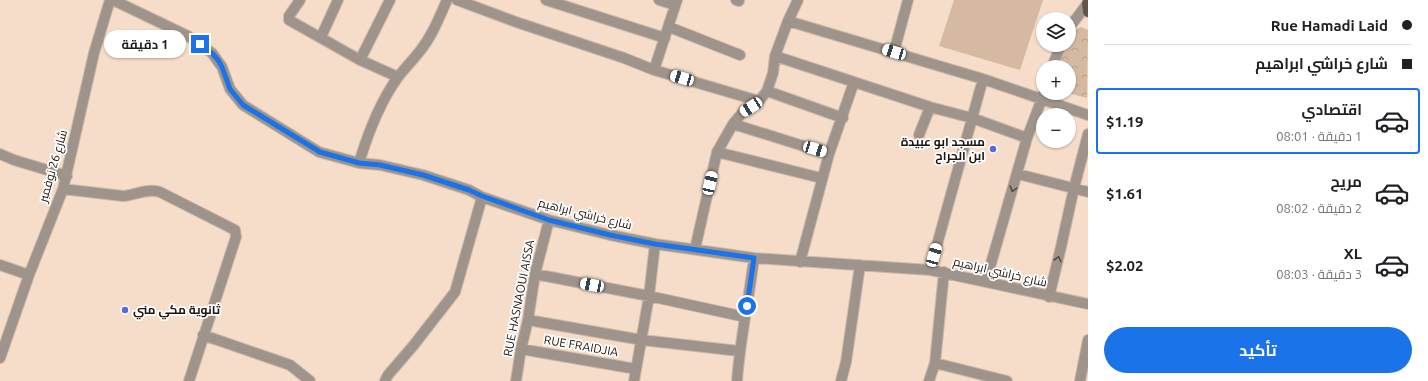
<!DOCTYPE html>
<html lang="ar">
<head>
<meta charset="utf-8">
<style>
  :root { --surface:#fff; --page:#f2f2f2; --text:#202124; --muted:#757577; --line:#e0e0e0; --accent:#1a73e8 }
  body { margin:0; font-family:Ubuntu,Cairo,sans-serif; background:var(--page); color:var(--text); direction:rtl; height:100vh; display:flex; flex-direction:column; font-size:15px; white-space:nowrap }
  * { box-sizing:border-box; margin:0 }
  p { font-size:13px; color:var(--muted) }
  .icon { flex:none; width:22px; height:22px; fill:none; stroke:currentColor; stroke-width:2; stroke-linecap:round; stroke-linejoin:round }
  .map { position:relative; flex:1; overflow:hidden; direction:ltr }
  .details { display:flex; flex-direction:column; background:var(--surface); width:340px }
  .details>* { flex:none }
  .hud { display:grid; align-content:center; height:88px; padding:0 16px; background:var(--surface) }
  .buttons { position:absolute; left:1036px; top:12px; display:grid; gap:8px }
  .buttons a { display:grid; place-items:center; width:40px; height:40px; border-radius:50%; background:var(--surface); box-shadow:0 1px 3px #0004; font-size:20px }
  .end { position:absolute; width:18px; height:18px; margin:-9px; border:5px solid #1a73e8; background:#fff; box-shadow:0 0 0 2px #fff }
  .from { border-radius:50% }
  .bubble { position:absolute; height:28px; border-radius:14px; background:var(--surface); box-shadow:0 1px 3px #0004; font-size:13px; font-weight:700; line-height:28px; text-align:center; direction:rtl }
  .car { position:absolute; width:12px; height:24px; margin:-12px -6px; border-radius:5px; box-shadow:0 0 3px 1px #0007; background:linear-gradient(#fff 24%,#345 0 40%,#fff 0 76%,#345 0 86%,#fff 0) }
  .hud b { display:flex; align-items:center; gap:14px; height:38px; font-size:15px }
  .hud b+b { border-top:1px solid var(--line) }
  .hud i { width:10px; height:10px; background:var(--text) }
  ul { padding:0; list-style:none }
  li { display:flex; align-items:center; gap:12px; height:66px; margin:0 8px 6px; padding:0 8px; border:2px solid transparent; border-radius:4px }
  li div { flex:1 }
  li b { display:block; font-size:15px }
  li em { font-style:normal; font-weight:700 }
  li.on { border-color:var(--accent) }
  li>.icon { width:36px; height:36px; stroke-width:1.5 }
  .primary-button { display:flex; gap:8px; margin-top:auto; padding:8px 16px }
  .primary-button a { flex:1; height:46px; border-radius:24px; background:var(--accent); color:#fff; font-size:16px; font-weight:700; line-height:46px; text-align:center }
  main { display:flex; flex:1; min-height:0 }
  .map>svg:first-child { display:block }
</style>
</head>
<body>
<main>
<section class="details">
<div class="hud">
<b><i class="from"></i>Rue Hamadi Laid</b>
<b><i></i>شارع خراشي ابراهيم</b>
</div>
<ul>
<li class="on"><svg class="icon" aria-label="car" viewBox="0 0 24 24"><path d="M5 17H2v-5l4-1 3-4h7l3 4 3 1v5h-3M9 17h6M6 11h13"/><circle cx="7" cy="17" r="2"/><circle cx="17" cy="17" r="2"/></svg><div><b>اقتصادي</b><p>1 دقيقة · 08:01</p></div><em>$1.19</em></li>
<li><svg class="icon" aria-label="car" viewBox="0 0 24 24"><path d="M5 17H2v-5l4-1 3-4h7l3 4 3 1v5h-3M9 17h6M6 11h13"/><circle cx="7" cy="17" r="2"/><circle cx="17" cy="17" r="2"/></svg><div><b>مريح</b><p>2 دقيقة · 08:02</p></div><em>$1.61</em></li>
<li><svg class="icon" aria-label="car" viewBox="0 0 24 24"><path d="M5 17H2v-5l4-1 3-4h7l3 4 3 1v5h-3M9 17h6M6 11h13"/><circle cx="7" cy="17" r="2"/><circle cx="17" cy="17" r="2"/></svg><div><b>XL</b><p>3 دقيقة · 08:03</p></div><em>$2.02</em></li>
</ul>
<div class="primary-button"><a>تأكيد</a></div>
</section>
<div class="map">
<svg width="1088" height="381" viewBox="0 0 1088 381">
  <defs>
    <pattern id="park-crowns" width="20" height="18" patternUnits="userSpaceOnUse"><rect width="20" height="18" fill="#d5baa1"/><path d="M2 6a3 3 0 1 1 6 0M12 15a3 3 0 1 1 6 0" fill="none" stroke="#b69f89"/></pattern>
  </defs>
  <rect width="100%" height="100%" fill="#f5ddc9"/>
  <path fill="#d5baa1" d="M954,0H1043L1020,70L939,46Z"/>
  <path fill="url(#park-crowns)" d="M1081,27L1088,30L1087,98L1068,93H1069V67H1058L1066,45H1069V37L1071,31Z"/>
  <g fill="none" stroke-linecap="round" stroke-linejoin="round">
    <g stroke="#ceb9a7" stroke-width="12">
      <path id="minor" d="M113,0L188,36L212,53L222,67L230,89L243,105L319,152L359,163L380,165L423,175L469,190L482,197L549,220L610,235L655,244L754,258L930,270L1088,304
        M300,0L289,16V20L360,60L398,77
        M457,0L516,22L624,58L654,70L759,101
        M546,0L665,38
        M659,0L675,5
        M736,0L739,1
        M788,21L983,79L1088,115
        M669,27L740,55
        M1069,28L1087,4
        M321,37L338,0
        M894,52L908,0
        M775,56L930,107L972,118L1027,138
        M360,60L390,0
        M1052,67L1061,45
        M654,70L677,0
        M767,91L843,118
        M733,124L829,154
        M919,135L930,107
        M717,152L821,178
        M0,154L14,160L67,176
        M359,163C368,133 380,102 398,77C405,68 413,60 420,51C432,36 439,18 447,0
        M1018,174L1088,192
        M63,189L123,196C136,195 147,188 160,192L235,230L236,237L189,381
        M695,249L717,152L733,124L743,112L759,101L767,91L773,73L775,56L788,21L798,0
        M800,262L829,154L854,82
        M0,265L29,275
        M930,270L983,79
        M535,274L649,296L745,317
        M986,281L1027,138L1044,93
        M1049,297L1061,247L1074,188L1088,134
        M528,320L642,340L739,351
        M203,335L290,365L310,381
        M521,349L636,369
        M0,358L29,275L63,189L94,53L110,0
        M935,363L1007,381
        M385,381L388,375L413,346L455,292L482,197
        M516,381L521,349L528,320L535,274L549,220
        M634,381L649,296L655,244
        M737,381C740,339 749,299 754,258
        M841,381L846,362L860,265
        M929,381L935,363L944,272
        M1080,381L1088,340"/>
    </g>
    <g stroke="#ceb9a7" stroke-width="12">
      <path id="major" d="M1088,1L1087,4L1088,12"/>
    </g>
    <use href="#minor" stroke="#9e948b" stroke-width="10"/>
    <use href="#major" stroke="#655445" stroke-width="10"/>
  </g>
  <defs><path id="oneway-chevron" d="M-2-3.5L2.5 0L-2 3.5" fill="none" stroke-width="1.6" stroke-linecap="round" stroke-linejoin="round"/></defs>
  <g stroke="#574e46">
    <use href="#oneway-chevron" transform="translate(1013 189) rotate(106)"/>
    <use href="#oneway-chevron" transform="translate(1058 259) rotate(-76)"/>
  </g>
  <g fill="none" stroke-linecap="round" stroke-linejoin="round">
    <path stroke="#1a73e8" stroke-width="5" d="M200,44L212,53L218,60L222,67L230,89L243,105L320,152L359,163L380,165L423,175L469,190L482,196L549,220L610,235L655,244L754,258L747,306"/>
  </g>
  <g fill="#5a67de" stroke="#fff" stroke-width="1.5">
    <circle cx="993" cy="149" r="4"/>
    <circle cx="125" cy="310" r="4"/>
  </g>
  <g text-anchor="middle" stroke-width="3.5" stroke-linejoin="round" paint-order="stroke">
    <g font-size="12" font-weight="bold" fill="#1d150e" stroke="#fff" text-anchor="end">
      <text x="985" y="146">مسجد ابو عبيدة<tspan x="985" dy="14">ابن الجراح</tspan></text>
      <text x="133" y="314" text-anchor="start">ثانوية مكي مني</text>
    </g>
    <g font-size="12" fill="#1d150e" stroke="#fff">
      <text transform="translate(53 166) rotate(-74)" y="4">شارع 26 نوفمبر</text>
      <text transform="translate(585 214) rotate(14)" y="4">شارع خراشي ابراهيم</text>
      <text transform="translate(1000 272) rotate(13)" y="4">شارع خراشي ابراهيم</text>
      <text transform="translate(519 298) rotate(-79)" y="4">RUE HASNAOUI AISSA</text>
      <text transform="translate(581 346) rotate(10)" y="4">RUE FRAIDJIA</text>
    </g>
  </g>
</svg>
<div class="buttons">
<a><svg class="icon" aria-label="layers" viewBox="0 0 24 24"><path d="M12 4l9 5-9 5-9-5zM3 14l9 5 9-5"/></svg></a>
<a>+</a>
<a>−</a>
</div>
<i class="end from" style="left:747px;top:306px"></i>
<i class="end" style="left:200px;top:44px"></i>
<div class="bubble" style="left:104px;top:30px;width:82px">1 دقيقة</div>
<i class="car" style="left:894px;top:52px;rotate:287deg"></i>
<i class="car" style="left:682px;top:78px;rotate:286deg"></i>
<i class="car" style="left:751px;top:107px;rotate:237deg"></i>
<i class="car" style="left:815px;top:149px;rotate:107deg"></i>
<i class="car" style="left:710px;top:183px;rotate:13deg"></i>
<i class="car" style="left:934px;top:255px;rotate:16deg"></i>
<i class="car" style="left:592px;top:285px;rotate:281deg"></i>
</div>
</main>
</body>
</html>
